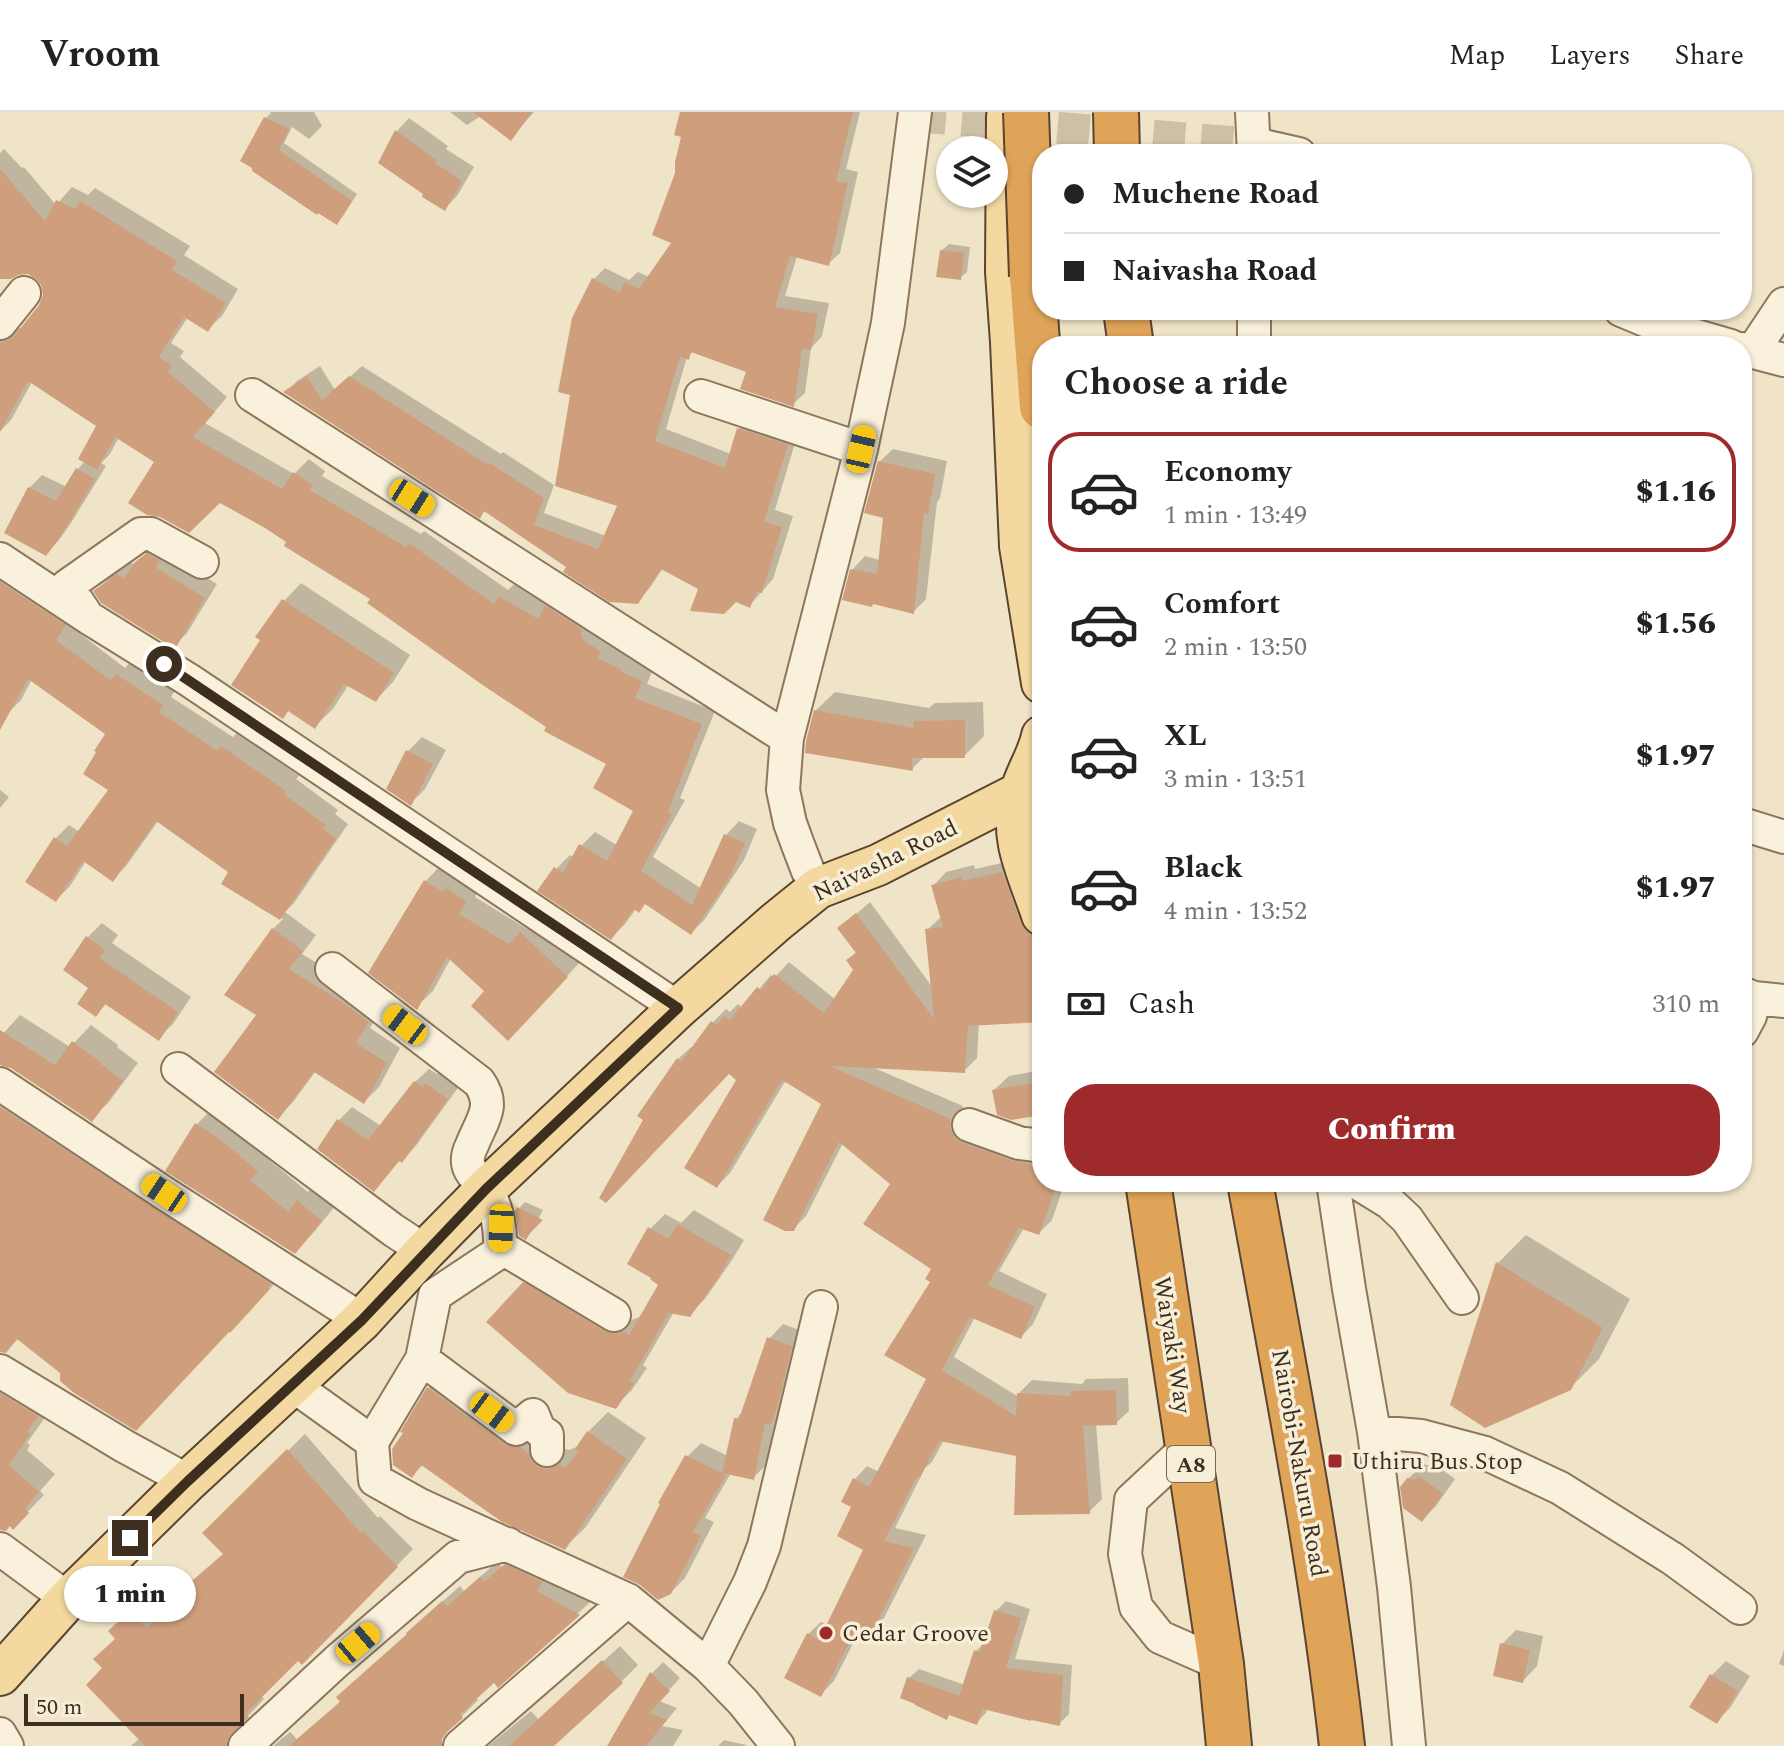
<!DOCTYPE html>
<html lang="en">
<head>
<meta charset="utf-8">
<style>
  :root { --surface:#fff; --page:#f6f6f6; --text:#222; --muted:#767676; --line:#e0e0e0; --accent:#9e2a2b }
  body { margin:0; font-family:Spectral,serif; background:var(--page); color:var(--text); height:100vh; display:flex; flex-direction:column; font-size:30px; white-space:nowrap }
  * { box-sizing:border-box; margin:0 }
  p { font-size:26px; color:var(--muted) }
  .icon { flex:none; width:44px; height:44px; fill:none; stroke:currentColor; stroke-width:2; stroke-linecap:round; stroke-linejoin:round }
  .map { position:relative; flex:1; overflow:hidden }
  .sheet { position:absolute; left:1032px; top:224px; width:720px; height:856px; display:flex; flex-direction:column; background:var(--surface); border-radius:32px; box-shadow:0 2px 6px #0004 }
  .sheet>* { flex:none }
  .top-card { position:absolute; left:1032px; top:32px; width:720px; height:176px; border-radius:32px; box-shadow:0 2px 6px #0004; display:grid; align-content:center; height:176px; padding:0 32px; background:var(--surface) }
  .tools { position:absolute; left:936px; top:24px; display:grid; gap:16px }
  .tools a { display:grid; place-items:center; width:72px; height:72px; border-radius:50%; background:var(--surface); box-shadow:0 2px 6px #0004; font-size:40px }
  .scale { position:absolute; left:24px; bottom:20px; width:220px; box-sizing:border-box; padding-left:8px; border:4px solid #3d2e20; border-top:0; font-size:22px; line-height:28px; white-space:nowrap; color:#3d2e20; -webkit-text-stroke:6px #f7eed8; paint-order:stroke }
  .end { position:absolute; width:36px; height:36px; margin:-18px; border:10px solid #3d2e20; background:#fff; box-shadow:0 0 0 4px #fff }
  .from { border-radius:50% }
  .bubble { position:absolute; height:56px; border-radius:28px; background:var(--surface); box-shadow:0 2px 6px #0004; font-size:26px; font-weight:800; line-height:56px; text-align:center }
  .car { position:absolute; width:24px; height:48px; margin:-24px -12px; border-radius:10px; box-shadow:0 0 6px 2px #0007; background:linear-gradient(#f5c518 24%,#345 0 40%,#f5c518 0 76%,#345 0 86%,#f5c518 0) }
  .top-card b { display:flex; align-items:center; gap:28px; height:76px; font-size:30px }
  .top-card b+b { border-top:2px solid var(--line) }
  .top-card i { width:20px; height:20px; background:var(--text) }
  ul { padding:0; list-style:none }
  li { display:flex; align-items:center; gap:24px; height:120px; margin:0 16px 12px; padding:0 16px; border:4px solid transparent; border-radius:32px }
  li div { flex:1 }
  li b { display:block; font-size:30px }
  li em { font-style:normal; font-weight:800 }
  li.on { border-color:var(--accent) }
  li>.icon { width:72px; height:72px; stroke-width:1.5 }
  h2 { padding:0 32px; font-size:36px; line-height:96px }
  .pay { display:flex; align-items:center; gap:20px; height:88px; padding:0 32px; font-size:30px }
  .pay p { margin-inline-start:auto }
  .cta { display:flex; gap:16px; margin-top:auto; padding:16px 32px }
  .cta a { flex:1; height:92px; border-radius:32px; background:var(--accent); color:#fff; font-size:32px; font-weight:800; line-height:92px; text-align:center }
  header { display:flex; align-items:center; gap:48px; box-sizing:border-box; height:112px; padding:0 40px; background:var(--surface); border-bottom:2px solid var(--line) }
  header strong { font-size:38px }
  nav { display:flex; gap:44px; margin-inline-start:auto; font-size:28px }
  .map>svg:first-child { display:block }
</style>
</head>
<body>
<header>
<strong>Vroom</strong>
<nav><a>Map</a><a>Layers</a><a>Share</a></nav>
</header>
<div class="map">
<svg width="1784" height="1634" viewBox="0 0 1784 1634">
  <rect width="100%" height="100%" fill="#f0e4c8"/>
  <path fill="#0003" d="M270,0H314L322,14L309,27L292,15L284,31L357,82L343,104L337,111L292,84L266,6L271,1Z
    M450,0H534L511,26L481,4L467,13Z
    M682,0H860L846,57L858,60L840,141L828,152L797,144L785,184L829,191L822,224L811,236L805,281L793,292L748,258L694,239L687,245L666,317L731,342L739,317L750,305L798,321L775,398L793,404L773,467L749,494L701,476L663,456L649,477L637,489L568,454L486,398L480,404L286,280L297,269L320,254L335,278L362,254L501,342L503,340L554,373L544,401L606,424L620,393L593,168L605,156L629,168L638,160L649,165L674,131L677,62L683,23Z
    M409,6L448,34L446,37L474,55L457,84L445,96L381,50L397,19Z
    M4,37L22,56L24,55L56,93L72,75L88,83L95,76L190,134L184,143L238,177L222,204L208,217L188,205L171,231L184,239L180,245L227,285L205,311L294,362L309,347L325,359L322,364L421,422L424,419L508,478L514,472L613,525L609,532L654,555L647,572L715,599L680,686L685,688L653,745L702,777L726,723L739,709L757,717L744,748L705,807L691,821L646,790L636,797L625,812L611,826L556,757L570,743L574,746L581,734L595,720L617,733L636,698L609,651L549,614L373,486L289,430L119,325L110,342L101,351L106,354L71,411L59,428L46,441L29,376L42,363L67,375L78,357L85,349L98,313L32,270L11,308L0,319V212L9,216H22L41,194L45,183L43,173L36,164L26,160H0V41Z
    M949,132L970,135L967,160L960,166L942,138Z
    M893,337L947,349L940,386L937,390L926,487L913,500L852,458L865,444L880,448L885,404L879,350Z
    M150,437L166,441L217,472L187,521L174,534L96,479L109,466L131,450L135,453Z
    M0,449L78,499L69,513L125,556L131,549L175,578L171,585L233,625L237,621L299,664L296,667L338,698L335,702L348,712L294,791L285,800L316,823L302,842L364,879L383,894L370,916L400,936L379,975L364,990L316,959L293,990L278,1005L259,903L227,882L273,817L283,807L224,772L231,760L159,708L126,754L112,768L86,749L70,774L56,788L55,727L69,713L80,720L111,677L108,622L32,567L21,588L7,602L0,599Z
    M301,471L410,543L393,570L376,588L349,572L333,597L315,614L289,598L283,605L284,489Z
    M835,580L929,596L935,591L983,590L984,624L964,644H925L912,657L815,599Z
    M422,625L446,638L425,677L411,691L388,676L408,639Z
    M0,678L9,685L0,696Z
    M1015,748L1042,809V908L979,911L977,946L965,958L872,955L963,994L962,1002L1042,1040V1070H1065L1052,1108L1039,1121L1024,1116L999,1159L1047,1182L1033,1212L1021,1225L975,1205L954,1245L1019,1285V1281L1032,1268L1082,1272L1086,1267L1128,1266L1129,1299L1116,1311L1096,1312L1102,1387L1089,1400L1018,1342L944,1328L932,1350L925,1356L895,1416L926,1423L883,1508L870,1521L861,1516L834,1569L821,1582L808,1522L821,1510L828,1513L866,1437L854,1394L855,1367L867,1354L879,1360L929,1266L934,1156L892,1072L843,1031L806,1104L793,1117L824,991L786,968L730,1061L717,1074L739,967L729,960L646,1008L639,1004L678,947L691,935L693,937L713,910L726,897L730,900L738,892L743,896L771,863L774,866L789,850L836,888L855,858L848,848L857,839L840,816L870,790L933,876L927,818L942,804L934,773L946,760L974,753L975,757Z
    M442,752L482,772L475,785L527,817L538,805L583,847L524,910L451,846L433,879L416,895L371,860L426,769Z
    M102,811L118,823L112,831L191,885L173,912L158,926L107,891L96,902L91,875L88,825Z
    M20,903L70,935L91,913L118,933L117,935L138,951L108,991L91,1007L11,954L0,951V925Z
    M429,957L437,962L440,959L460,973L415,1035L402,1049L400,1048L374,1078L339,1008L352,995L381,1014L415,970Z
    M1042,958V1001L994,978L1009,964Z
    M0,964L286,1159L247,1202L62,1260L19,1226L5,1239L0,1238Z
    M216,993L276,1038L268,1047L308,1080L319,1070L340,1088L314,1120L295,1140L196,1013Z
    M525,1090L543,1098L532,1119L526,1126L519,1096Z
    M694,1098L744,1128L732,1148L705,1187L689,1203L674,1200L643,1253L647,1256L631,1279L615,1294L524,1172L539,1157L620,1205L631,1208L640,1205L661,1173L650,1117L665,1102L681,1111Z
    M1526,1123L1630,1187L1599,1247L1570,1276L1498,1151Z
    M783,1212L805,1220L785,1296L777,1304L767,1352L753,1366L731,1361L705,1406L714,1410L685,1466L670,1481L687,1345L701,1331L728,1344L736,1307L745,1297L769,1227Z
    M0,1252L46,1304L27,1331L30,1333L27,1338L55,1362L40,1379L44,1383L13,1415L7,1409L0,1416Z
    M449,1256L558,1335L569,1338L579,1334L588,1320L608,1300L646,1326L585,1416L564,1436L424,1352L412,1363L405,1321L403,1319L429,1276Z
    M305,1322L378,1406L380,1404L413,1437L302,1551L298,1546L261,1584L264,1587L243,1609L242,1622L253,1634H131L140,1626L105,1556L117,1526L111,1519L147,1484L164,1501L225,1441L205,1421Z
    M1423,1352L1430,1354L1434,1352L1455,1367L1436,1394L1422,1408L1408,1367Z
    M523,1437L595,1486L498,1573L494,1569L476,1585L478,1588L432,1634H273L290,1620L297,1627L341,1589L425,1505L460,1474L464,1479L497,1450L502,1455Z
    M1006,1489L1030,1497L1015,1547L1072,1553L1069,1602L1059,1612L988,1596L986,1601L976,1611L909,1566L919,1557L965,1573L976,1539L986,1529L996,1499Z
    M1516,1518L1543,1524L1537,1554L1523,1569L1502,1532Z
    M620,1534L638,1553L621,1570L544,1634H488L531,1599L539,1608Z
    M1784,1538V1554L1779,1552Z
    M1726,1549L1750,1564L1730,1596L1716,1610L1712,1563Z
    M663,1550L680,1566L659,1589L677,1596L662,1614L683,1618L673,1634H609L652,1561Z
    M724,1628L746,1633V1634H718Z"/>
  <path fill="#cf9f7d" d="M473,0H532L511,29Z
    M680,0H853L836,69L848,71L829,154L790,144L775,195L818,202L811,238L802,236L794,295L740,277L746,260L691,240L689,248L680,245L655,329L725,356L737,316L788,333L764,410L782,415L762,481L757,479L750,496L736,490L724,502L690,499L698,477L661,457L638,492L609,490L563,460L566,455L484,399L480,407L283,280L307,264L322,288L349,264L488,353L490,351L544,386L534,413L598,437L617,394L555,374L570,283L558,280L572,206L592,166L620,181L624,170L639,177L671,131L652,123L675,61V50L681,25L674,23Z
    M264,5L289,17L279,38L352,89L337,113L318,101L317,103L252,59V56L240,49Z
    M395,18L437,48L435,51L462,69L445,99L422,85L423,82L378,51Z
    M0,57L45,109L56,88L75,97L80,89L177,149L172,158L226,191L208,220L184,205L159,245L172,254L168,260L215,300L193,325L282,377L293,360L313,373L310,378L406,435L409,431L494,492L499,484L538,507L545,493L583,518L580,522L583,524L582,527L601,540L597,546L622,558L621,560L642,569L635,586L702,612L668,700L672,702L641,759L692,793L724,722L745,731L730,764L691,823L645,792L639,801L634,797L611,828L537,779L554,755L563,761L579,732L607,749L633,699L593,676L606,652L544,619L546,615L484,574L367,491L370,487L284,434L286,430L265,416L220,391L189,421L160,405L147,403L128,391L154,350L115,325L97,358L78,347L96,314L28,269L0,320V230L8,228L15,223L39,193L43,183L41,173L36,167L28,162L18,163L11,167H0Z
    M940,138L964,141L961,168L936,165Z
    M878,349L935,362L928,402L924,401L914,502L873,492L872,495L842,488L850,457L877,462L883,406L864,401Z
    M76,356L95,367L59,427L46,444L4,421L28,375L56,389Z
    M147,441L160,449L155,455L205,486L175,537L101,491L93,479L117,462L124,467L135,450Z
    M0,470L66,513L56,528L111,569L116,562L163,593L159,600L218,639L221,634L286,679L284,682L326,713L323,717L336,726L280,808L221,772L228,760L156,709L113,770L83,749L56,790L25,770L54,725L67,734L108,678L83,662L96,640L94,639L105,622L28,567L0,618Z
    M282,487L394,561L376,590L344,572L315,617L288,599L283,607L231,573L260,528L255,525Z
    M814,598L914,616V609L965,608V646H911L913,659L805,641L806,629Z
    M406,638L433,652L411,694L386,677Z
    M1002,760L1021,811L1028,821L1037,825H1042V910L968,914L965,961L830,954L951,1007L950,1016L954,1025L963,1031L1013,1049L1026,1051L1042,1058V1070H1058L1039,1123L1019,1116L988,1173L1035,1195L1021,1227L970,1205L942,1258L1016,1304L1017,1281L1071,1284V1279L1116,1278L1117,1313L1083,1314L1090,1402L1014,1403L1016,1344L939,1329L920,1365L917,1364L884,1429L914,1436L871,1523L857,1516L821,1585L784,1566L807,1521L819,1528L863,1438L837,1424L851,1395L841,1390L853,1366L869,1375L926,1267L884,1243L930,1170L925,1167L931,1157L863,1112L890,1072L839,1030L794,1119H785L763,1108L821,992L782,968L717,1076L684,1056L736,968L729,962L606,1091L599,1086L643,1008L637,1004L677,946L681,950L711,909L717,913L724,904L730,908L757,875L761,878L774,862L824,901L853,858L846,848L856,841L837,816L856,801L934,907L925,817L943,815L931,773L961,765L962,769Z
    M424,768L443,780L446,776L467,790L459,802L509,832L520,820L568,865L508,929L471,894L484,879L447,845L417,898L368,861Z
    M272,816L303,839L289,857L348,894L369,910L356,931L387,951L364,992L314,960L278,1008L214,960L256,903L224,883Z
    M86,824L105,838L100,846L178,900L159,929L105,892L96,905L77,892L88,876L63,858Z
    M0,918L55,953L72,929L102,951L101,952L123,969L92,1010L11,956L0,953Z
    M414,969L423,975L425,971L448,987L402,1051L399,1049L374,1080L317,1037L337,1007L368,1028Z
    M1042,969V1003L1011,1008L997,1003L992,978Z
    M0,995L271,1172L268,1175L270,1177L230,1221L229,1220L136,1319L74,1281L60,1269V1261L17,1227L6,1241L0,1240Z
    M195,1011L217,1025L258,1059L250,1068L288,1100L297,1088L322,1109L295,1142L165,1059Z
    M517,1095L543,1108L530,1121L526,1128L519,1124L515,1099Z
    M678,1112L731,1143L718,1166L690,1205L669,1201L630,1269L634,1271L616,1297L568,1281L486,1210L523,1170L604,1219L614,1222L624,1219L629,1223L658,1173L650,1167L651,1166L627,1152L648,1115L668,1127Z
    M1496,1150L1603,1216L1571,1278L1485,1316L1450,1293Z
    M767,1225L792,1234L778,1292L771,1313L765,1311L754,1368L722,1361L734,1306L739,1307Z
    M427,1275L505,1332L512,1335H520L529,1342L531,1348L538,1355L548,1357L559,1352L565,1356L578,1340L575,1337L587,1319L627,1347L565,1438L502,1410L421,1353L412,1366L393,1353L392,1337L403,1321L400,1320Z
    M0,1281L38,1304L27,1320L30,1322L9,1353L39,1380L25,1397L29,1401L13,1418L10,1414L6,1419L0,1418Z
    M287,1337L361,1421L363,1419L398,1455L302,1553L298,1549L246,1601L249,1605L232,1621L227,1628V1634H145L86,1573L102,1556L93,1547L115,1527L108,1519L130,1499L147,1516L188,1476L186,1474L223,1442L202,1421Z
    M685,1343L726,1363L693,1420L701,1424L671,1482L658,1488L640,1473L623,1465L660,1392L658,1391Z
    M1419,1364L1443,1382L1422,1410L1403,1396L1400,1375L1407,1366L1414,1368Z
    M505,1452L543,1470L537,1479L580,1503L498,1576L494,1571L460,1602L463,1606L447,1620L442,1627V1634H289L340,1590L336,1585L407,1522L406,1521L442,1489L447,1494L480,1465L484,1470Z
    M994,1498L1021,1506L1006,1556L1063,1563L1060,1614L1031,1608V1609L983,1597L977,1613L949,1603L947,1608L915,1593V1592L900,1586L907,1565L959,1584L974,1538L980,1540Z
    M1500,1531L1530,1538L1523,1571L1493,1564Z
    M602,1548L623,1571L554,1634H509Z
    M650,1560L670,1579L649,1601L667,1608L646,1634H607Z
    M1710,1562L1738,1579L1717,1612L1689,1595Z"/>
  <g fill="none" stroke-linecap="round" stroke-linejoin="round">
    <path stroke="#ccc0a6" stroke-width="32" stroke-dasharray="32 16" stroke-linecap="butt" d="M914,4L1254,32"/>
    <g stroke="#8d765c" stroke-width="36">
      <path id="minor" d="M1252,0L1254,42
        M1254,32L1299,42
        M1254,198V234
        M1621,198L1652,211L1731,234
        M0,211L24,181
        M1742,237L1784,248
        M1752,240L1784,192
        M252,283L787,626
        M701,284L861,337
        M0,447L89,506L189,568L678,896
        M85,501L67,474L141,422H151L202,450
        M1742,712L1784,725
        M818,776L808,759L798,733L790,711L783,678L787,626L861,337L888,211L915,0
        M332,857L479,970C496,994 482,1008 472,1033C469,1039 467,1045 468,1051C470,1063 480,1068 486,1077C497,1094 501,1117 500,1137H504L435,1183L422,1247L372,1330
        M1742,881L1754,886L1784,889
        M1742,919L1750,904L1754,886
        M178,957L393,1118L425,1139
        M0,972L164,1081L362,1208
        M969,1013L1019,1031L1042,1034
        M1333,1070L1349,1177L1374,1320L1394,1475L1409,1634
        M1356,1070L1390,1091L1407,1107L1462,1186
        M504,1137L614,1203
        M422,1247L516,1317L533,1303L539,1318L547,1323V1338
        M0,1259L124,1334L188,1369
        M291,1272L372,1330L375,1368L418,1392L628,1488L708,1554L743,1590L778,1634
        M1374,1320L1421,1324L1485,1341L1560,1376L1673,1447L1740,1496
        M1188,1335L1131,1388L1125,1442L1136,1495L1160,1525L1221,1552
        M0,1437L68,1487
        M708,1554L750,1470L764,1434L821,1195
        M0,1622L7,1634
        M245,1634L337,1549L458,1445L508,1432
        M460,1634L628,1488"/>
    </g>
    <g stroke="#5b4430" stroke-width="44">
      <path id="major" d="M1007,5L1006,160L1011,230L1020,434L1042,571
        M1042,624C1038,644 1025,662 1020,682C1009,729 1028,760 1042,803
        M0,1563L68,1487L188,1369L362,1208L425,1139L486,1077L678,896L776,810L818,776L878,753L1021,680"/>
    </g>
    <g stroke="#5b4430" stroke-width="48">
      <path id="highway" d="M1032,164L1042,295
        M1126,198L1131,234
        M1148,1070L1221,1552L1229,1634
        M1250,1070C1284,1257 1321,1445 1342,1634"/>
    </g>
    <use href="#minor" stroke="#faf1dc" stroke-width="32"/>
    <use href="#major" stroke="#f3d9a0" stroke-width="40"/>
    <use href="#highway" stroke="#e0a458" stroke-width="44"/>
    <g stroke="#5b4430" stroke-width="48" stroke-linecap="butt">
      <path id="highway-bridge" d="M1026,0L1032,164
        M1116,0L1117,42"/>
    </g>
    <use href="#highway-bridge" stroke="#e0a458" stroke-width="44"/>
  </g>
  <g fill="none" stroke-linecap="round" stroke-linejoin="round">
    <path stroke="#3d2e20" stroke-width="10" d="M130,1426L188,1369L362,1208L486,1077L678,896L164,552"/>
  </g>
  <g fill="#9e2a2b" stroke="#f7eed8" stroke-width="3">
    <rect x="1327" y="1341" width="16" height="16" rx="4"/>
    <circle cx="826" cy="1521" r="8"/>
  </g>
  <g text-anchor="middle" stroke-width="7" stroke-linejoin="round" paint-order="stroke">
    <rect fill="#f7eed8" stroke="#756857" stroke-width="2" x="1167" y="1334" width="48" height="36" rx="6"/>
    <g font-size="22" font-weight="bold" fill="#3d2e20">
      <text x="1191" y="1360">A8</text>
    </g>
    <g font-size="24" fill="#3d2e20" stroke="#f7eed8">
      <text transform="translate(885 748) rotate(-26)" y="8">Naivasha Road</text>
      <text transform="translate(1173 1233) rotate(81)" y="8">Waiyaki Way</text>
      <text transform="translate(1300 1351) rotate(80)" y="8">Nairobi-Nakuru Road</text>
    </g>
    <g font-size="24" fill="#3d2e20" stroke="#f7eed8" text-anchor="start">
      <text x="1351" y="1357">Uthiru Bus Stop</text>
      <text x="842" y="1529">Cedar Groove</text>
    </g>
  </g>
</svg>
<div class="tools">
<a><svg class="icon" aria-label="layers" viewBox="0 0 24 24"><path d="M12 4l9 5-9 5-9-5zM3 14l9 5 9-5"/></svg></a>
</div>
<div class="scale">50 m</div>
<i class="end from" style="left:164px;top:552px"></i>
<i class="end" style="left:130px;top:1426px"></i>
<div class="bubble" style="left:64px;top:1454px;width:132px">1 min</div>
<i class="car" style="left:861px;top:337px;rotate:13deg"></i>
<i class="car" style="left:412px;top:386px;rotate:122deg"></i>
<i class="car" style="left:405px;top:913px;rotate:307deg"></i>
<i class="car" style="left:164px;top:1081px;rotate:304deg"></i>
<i class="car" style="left:501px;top:1116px;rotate:182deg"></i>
<i class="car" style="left:492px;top:1300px;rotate:127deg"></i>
<i class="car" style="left:358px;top:1531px;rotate:50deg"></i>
<div class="top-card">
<b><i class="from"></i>Muchene Road</b>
<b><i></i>Naivasha Road</b>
</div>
<section class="sheet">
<h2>Choose a ride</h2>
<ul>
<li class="on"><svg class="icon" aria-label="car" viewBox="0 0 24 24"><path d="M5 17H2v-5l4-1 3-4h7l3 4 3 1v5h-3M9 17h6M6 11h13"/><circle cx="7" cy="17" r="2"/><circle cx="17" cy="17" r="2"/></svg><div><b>Economy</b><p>1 min · 13:49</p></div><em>$1.16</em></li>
<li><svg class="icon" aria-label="car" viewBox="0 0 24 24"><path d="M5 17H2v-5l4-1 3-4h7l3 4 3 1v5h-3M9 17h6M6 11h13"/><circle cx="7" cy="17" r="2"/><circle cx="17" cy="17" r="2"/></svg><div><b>Comfort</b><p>2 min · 13:50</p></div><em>$1.56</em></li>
<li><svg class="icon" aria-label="car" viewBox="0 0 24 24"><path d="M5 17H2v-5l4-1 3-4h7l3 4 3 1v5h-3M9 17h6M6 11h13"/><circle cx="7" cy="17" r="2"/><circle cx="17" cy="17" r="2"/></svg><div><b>XL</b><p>3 min · 13:51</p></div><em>$1.97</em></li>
<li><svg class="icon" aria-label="car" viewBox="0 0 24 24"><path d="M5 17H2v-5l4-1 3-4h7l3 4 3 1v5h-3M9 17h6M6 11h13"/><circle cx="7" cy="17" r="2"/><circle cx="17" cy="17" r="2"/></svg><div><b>Black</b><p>4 min · 13:52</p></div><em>$1.97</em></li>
</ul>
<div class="pay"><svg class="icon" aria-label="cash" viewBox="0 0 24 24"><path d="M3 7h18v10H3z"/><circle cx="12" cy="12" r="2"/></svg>Cash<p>310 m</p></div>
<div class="cta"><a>Confirm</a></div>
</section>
</div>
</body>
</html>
